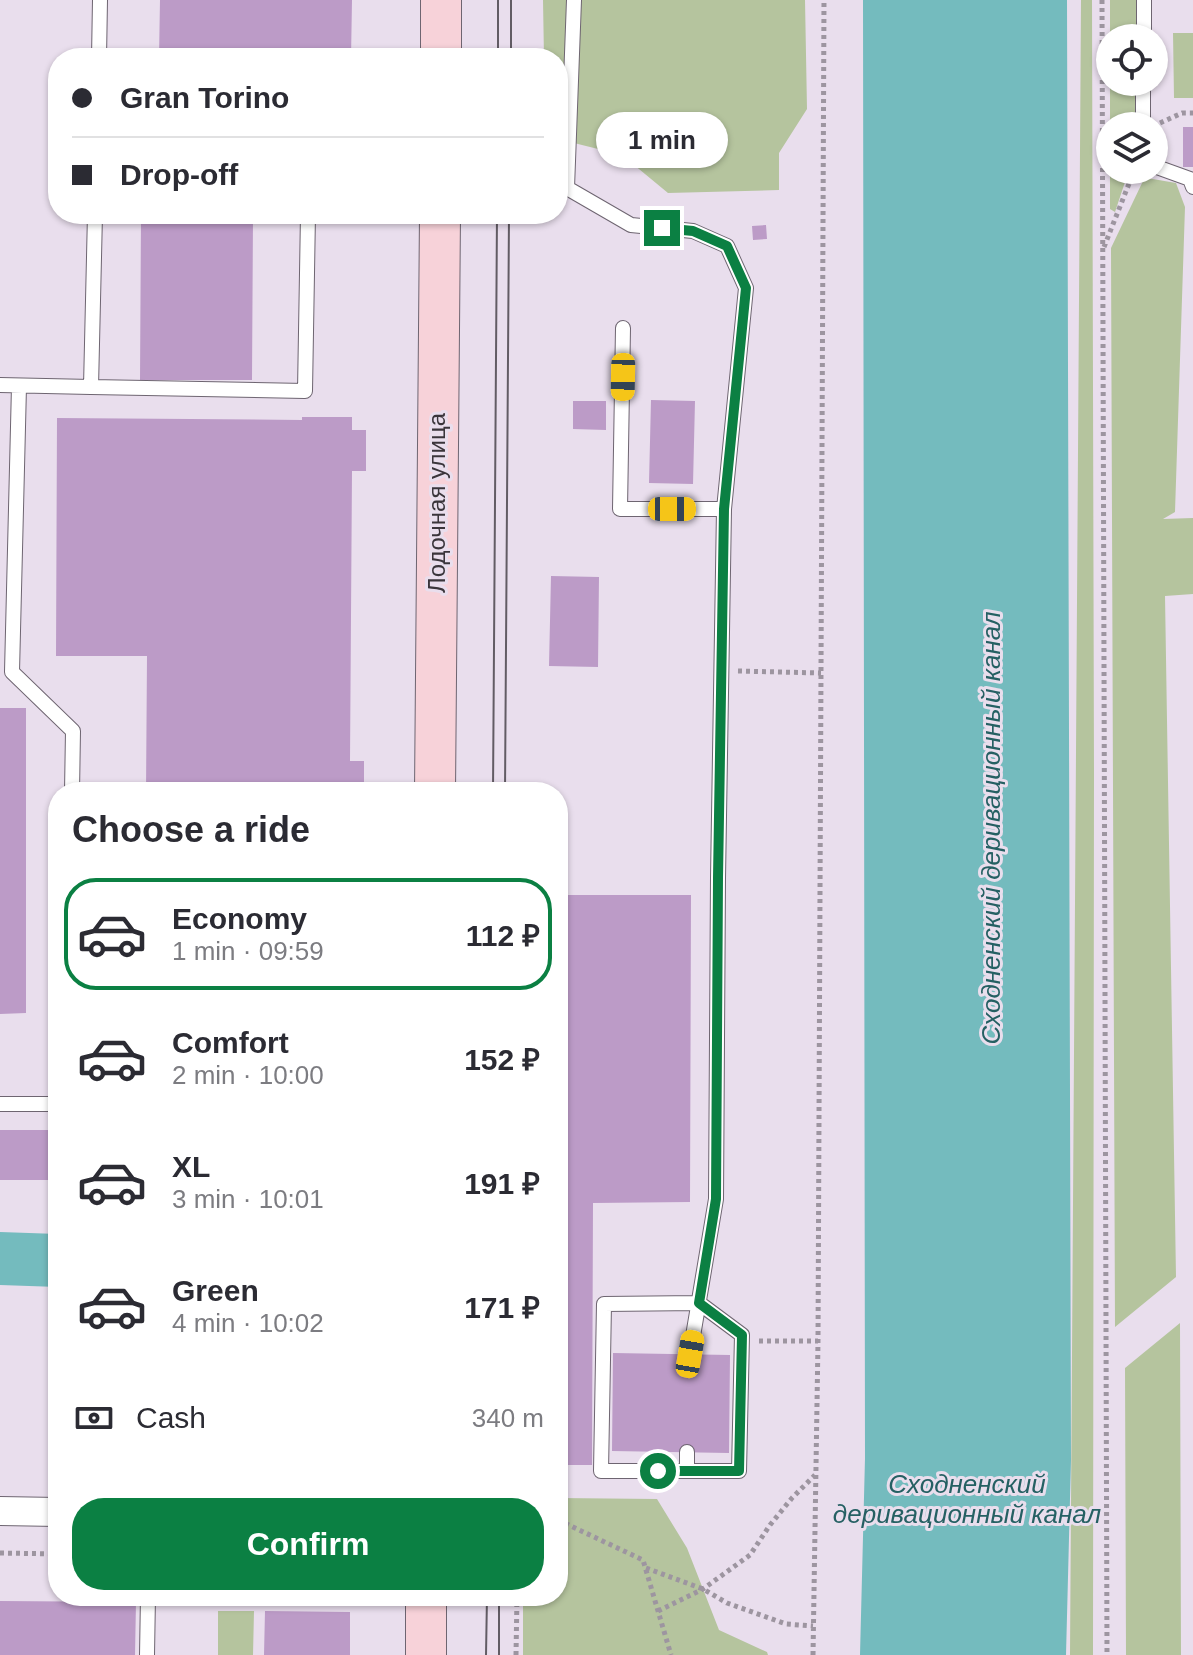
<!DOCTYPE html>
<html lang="en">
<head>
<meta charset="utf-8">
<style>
  :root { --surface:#fff; --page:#f7f7f7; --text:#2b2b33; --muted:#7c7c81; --line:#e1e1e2; --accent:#0b8043 }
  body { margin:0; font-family:Arial,sans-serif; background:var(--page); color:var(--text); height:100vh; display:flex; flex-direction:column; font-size:30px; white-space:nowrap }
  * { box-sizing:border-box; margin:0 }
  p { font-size:26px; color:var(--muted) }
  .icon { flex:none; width:44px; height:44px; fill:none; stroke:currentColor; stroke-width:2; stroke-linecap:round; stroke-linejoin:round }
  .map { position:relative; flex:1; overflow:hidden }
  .panel { position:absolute; left:48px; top:782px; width:520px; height:824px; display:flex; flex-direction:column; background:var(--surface); border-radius:32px; box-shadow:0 2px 6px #0004 }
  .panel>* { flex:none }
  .banner { position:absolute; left:48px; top:48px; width:520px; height:176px; border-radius:32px; box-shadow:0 2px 6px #0004; display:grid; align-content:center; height:176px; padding:0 24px; background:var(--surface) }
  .controls { position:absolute; left:1096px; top:24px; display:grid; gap:16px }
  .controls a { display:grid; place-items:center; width:72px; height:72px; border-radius:50%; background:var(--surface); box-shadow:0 2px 6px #0004; font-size:40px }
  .end { position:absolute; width:36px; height:36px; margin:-18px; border:10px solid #0b8043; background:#fff; box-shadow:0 0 0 4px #fff }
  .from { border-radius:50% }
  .bubble { position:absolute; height:56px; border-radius:28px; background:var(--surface); box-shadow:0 2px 6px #0004; font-size:26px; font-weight:700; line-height:56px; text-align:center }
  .car { position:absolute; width:24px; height:48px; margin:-24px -12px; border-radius:10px; box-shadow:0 0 6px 2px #0007; background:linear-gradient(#f5c518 24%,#345 0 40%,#f5c518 0 76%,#345 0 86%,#f5c518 0) }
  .banner b { display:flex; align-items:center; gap:28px; height:76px; font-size:30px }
  .banner b+b { border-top:2px solid var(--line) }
  .banner i { width:20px; height:20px; background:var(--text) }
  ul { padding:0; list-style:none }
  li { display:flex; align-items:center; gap:24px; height:112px; margin:0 16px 12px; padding:0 8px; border:4px solid transparent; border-radius:32px }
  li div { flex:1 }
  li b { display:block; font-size:30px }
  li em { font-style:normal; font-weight:700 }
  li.on { border-color:var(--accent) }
  li>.icon { width:72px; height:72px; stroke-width:1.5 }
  h2 { padding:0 24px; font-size:36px; line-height:96px }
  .pay { display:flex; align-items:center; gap:20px; height:88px; padding:0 24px; font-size:30px }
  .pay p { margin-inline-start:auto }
  .action { display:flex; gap:16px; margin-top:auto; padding:16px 24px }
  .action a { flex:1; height:92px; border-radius:32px; background:var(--accent); color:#fff; font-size:32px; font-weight:700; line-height:92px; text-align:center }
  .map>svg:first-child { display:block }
</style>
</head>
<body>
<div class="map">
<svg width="1193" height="1655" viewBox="0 0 1193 1655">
  <rect width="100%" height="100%" fill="#e9deed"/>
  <path fill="#b5c49e" d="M543,0H805L807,109L779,153V190L668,193L622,155L558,139V58H544Z
    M1081,0H1092L1094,774L1093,1655H1070Z
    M1110,0H1142L1140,38H1110Z
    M1173,33H1193V98H1174Z
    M1110,67V82H1138L1136,126H1110V170H1129L1115,212L1110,209Z
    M1147,178L1176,183L1185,207L1175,512L1163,519L1193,518V594L1165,596L1176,1277L1115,1327L1111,248L1143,181Z
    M1180,1323L1181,1655H1126L1125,1368Z
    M558,1498L657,1499L687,1548L719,1630L767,1652L768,1655H523V1596H558Z
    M218,1611H254L253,1655H218Z"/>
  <path fill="#74bbbe" d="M863,0H1067L1071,1460L1066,1655H860L865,1458Z
    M0,1232L58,1234V1287L0,1285Z"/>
  <path fill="#bc9bc7" d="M160,0H352L351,58H159Z
    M1183,127H1193V167H1183Z
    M141,216L253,217L252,380H140Z
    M766,225L767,239L753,240L752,226Z
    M651,400L695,401L693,484L649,483Z
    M573,401H606V430L573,429Z
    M302,417H352V430H366V471H352L350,761H364V792H146L147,656H56L57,418L302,420Z
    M551,576L599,577L598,667L549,666Z
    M0,708H26V1013L0,1014Z
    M558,895H691L690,1202L593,1203L592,1465H558Z
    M0,1130H58V1180H0Z
    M613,1353L730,1355L729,1453L612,1451Z
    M0,1601L136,1602L135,1655H0Z
    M265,1611L350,1612V1655H264Z"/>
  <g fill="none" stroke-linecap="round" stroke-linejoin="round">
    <g stroke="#6e6571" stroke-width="16">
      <path id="lane" d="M1144,38V0
        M99,58L100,0
        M1143,126V82
        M1154,166L1190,179L1193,187
        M558,187L567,188L631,225L693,231L727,246L746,288L724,509
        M567,188L574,0
        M95,214L91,387L305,391L308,214
        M623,328L620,509H724L718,878L716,1199L690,1354
        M0,385L91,387
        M19,386L12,672L73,731L72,792
        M0,1104H58
        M699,1303L742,1335L739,1471H601L604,1304Z
        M687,1471V1452
        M147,1655L148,1596"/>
    </g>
    <g stroke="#6e6571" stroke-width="30">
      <path id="street" d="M0,1511L58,1512"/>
    </g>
    <g stroke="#6e6571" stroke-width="42">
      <path id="secondary" d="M441,58V0
        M435,792L440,214
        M426,1655V1596"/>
    </g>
    <path stroke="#9d95a0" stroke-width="5" stroke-dasharray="4 4" stroke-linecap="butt" d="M1102,0L1107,1655
      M1160,123L1182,113H1193
      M1104,247L1134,171
      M738,671L821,673
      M759,1341H818
      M558,1520L643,1560L671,1655
      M0,1553L58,1554
      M646,1568L703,1589L727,1603L786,1624L813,1626
      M658,1611L703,1589L750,1555L770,1525L792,1498L815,1475
      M516,1655L517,1596
      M813,1655L818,1341L824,0"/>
    <use href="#lane" stroke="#fff" stroke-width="14"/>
    <use href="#street" stroke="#fff" stroke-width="28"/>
    <use href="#secondary" stroke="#f7d2d9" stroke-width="40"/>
    <path stroke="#625c64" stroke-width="2" d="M498,58V0
      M511,58V0
      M493,792L497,214
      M505,792L509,214
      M486,1655L487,1596
      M499,1655V1596"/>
  </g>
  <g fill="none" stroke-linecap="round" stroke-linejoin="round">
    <path stroke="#0b8043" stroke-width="10" d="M658,1471H739L742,1335L699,1303L716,1199L718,878L724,509L746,288L727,246L693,231L662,228"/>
  </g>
  <g text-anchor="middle" stroke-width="6" stroke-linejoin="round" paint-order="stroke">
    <g font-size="24" fill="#3a353b" stroke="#e9deed">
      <text transform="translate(437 503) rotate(-90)" y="8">Лодочная улица</text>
    </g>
    <g font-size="26" font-style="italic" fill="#256063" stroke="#e9deed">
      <text transform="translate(991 828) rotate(-90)" y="9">Сходненский деривационный канал</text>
      <text x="967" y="1493">Сходненский<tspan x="967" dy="30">деривационный канал</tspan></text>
    </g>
  </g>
</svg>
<div class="controls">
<a><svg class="icon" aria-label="locate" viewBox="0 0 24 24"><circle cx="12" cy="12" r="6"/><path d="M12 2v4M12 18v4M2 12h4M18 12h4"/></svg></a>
<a><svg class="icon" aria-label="layers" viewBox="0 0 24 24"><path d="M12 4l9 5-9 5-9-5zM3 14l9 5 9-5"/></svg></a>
</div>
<i class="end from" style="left:658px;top:1471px"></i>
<i class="end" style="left:662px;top:228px"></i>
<div class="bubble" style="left:596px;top:112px;width:132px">1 min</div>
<i class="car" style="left:623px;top:377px;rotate:181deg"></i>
<i class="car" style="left:672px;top:509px;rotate:90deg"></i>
<i class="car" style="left:690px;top:1354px;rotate:10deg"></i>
<div class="banner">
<b><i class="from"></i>Gran Torino</b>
<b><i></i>Drop-off</b>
</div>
<section class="panel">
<h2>Choose a ride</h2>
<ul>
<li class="on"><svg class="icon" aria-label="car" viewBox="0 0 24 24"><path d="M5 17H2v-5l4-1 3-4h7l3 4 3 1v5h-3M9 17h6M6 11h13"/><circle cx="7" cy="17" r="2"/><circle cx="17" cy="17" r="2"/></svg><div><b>Economy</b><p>1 min · 09:59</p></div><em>112 ₽</em></li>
<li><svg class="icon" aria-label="car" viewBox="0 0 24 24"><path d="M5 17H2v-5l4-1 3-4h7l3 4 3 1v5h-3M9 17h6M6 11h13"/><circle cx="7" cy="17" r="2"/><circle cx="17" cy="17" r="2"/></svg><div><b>Comfort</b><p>2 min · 10:00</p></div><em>152 ₽</em></li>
<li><svg class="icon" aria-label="car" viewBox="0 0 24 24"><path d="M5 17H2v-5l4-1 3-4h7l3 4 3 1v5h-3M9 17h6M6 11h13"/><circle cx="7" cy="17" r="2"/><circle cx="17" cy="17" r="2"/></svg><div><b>XL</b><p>3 min · 10:01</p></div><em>191 ₽</em></li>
<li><svg class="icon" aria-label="car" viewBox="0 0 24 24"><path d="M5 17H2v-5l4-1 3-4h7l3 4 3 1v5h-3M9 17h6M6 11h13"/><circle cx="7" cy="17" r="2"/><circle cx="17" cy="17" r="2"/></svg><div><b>Green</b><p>4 min · 10:02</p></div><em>171 ₽</em></li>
</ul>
<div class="pay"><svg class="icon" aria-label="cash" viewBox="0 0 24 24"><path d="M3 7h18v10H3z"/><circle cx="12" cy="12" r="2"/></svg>Cash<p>340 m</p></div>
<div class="action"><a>Confirm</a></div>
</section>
</div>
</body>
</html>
